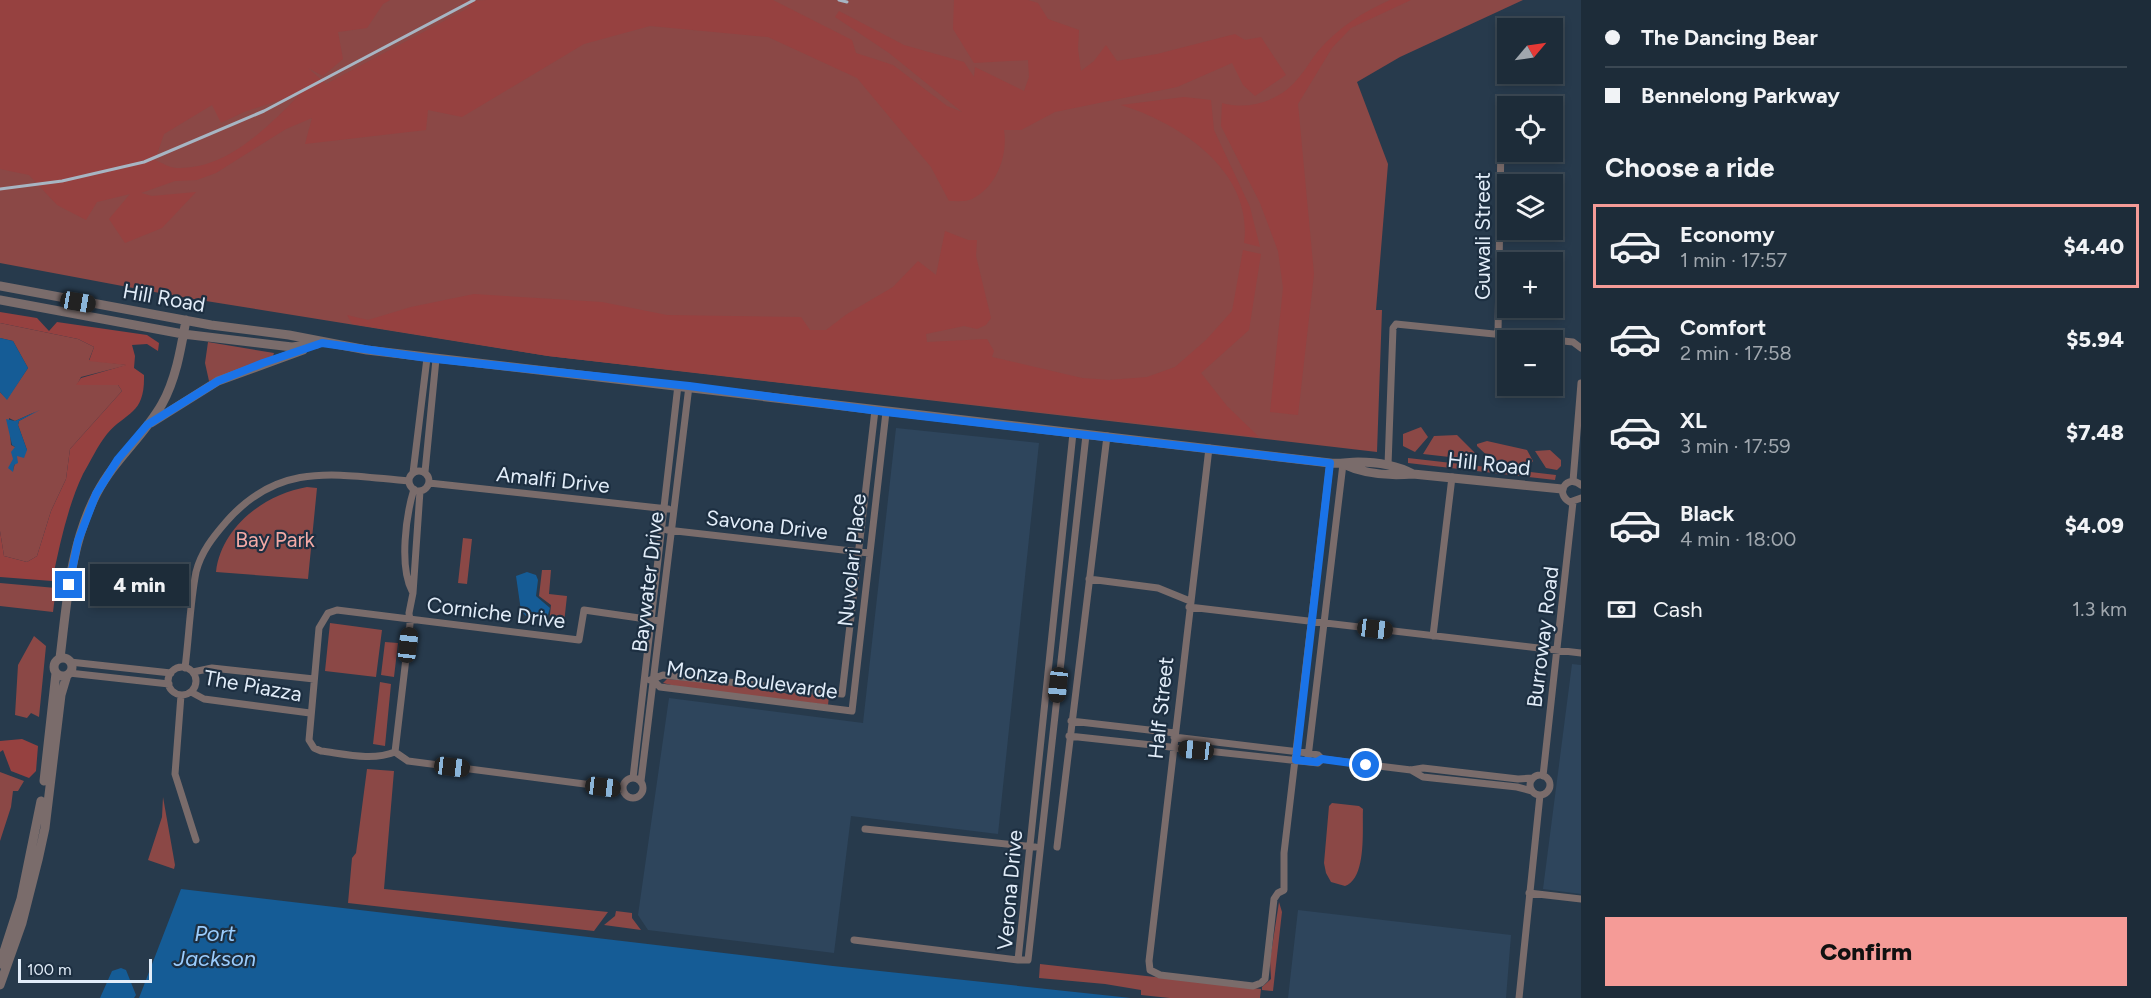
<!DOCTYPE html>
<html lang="en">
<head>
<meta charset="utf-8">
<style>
  :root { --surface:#1d2c39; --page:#2a3844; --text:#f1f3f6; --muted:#a0a7ae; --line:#3b4853; --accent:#f59b97 }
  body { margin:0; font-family:Figtree,sans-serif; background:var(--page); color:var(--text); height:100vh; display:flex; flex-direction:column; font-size:22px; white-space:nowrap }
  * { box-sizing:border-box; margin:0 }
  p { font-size:20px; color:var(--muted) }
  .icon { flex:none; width:33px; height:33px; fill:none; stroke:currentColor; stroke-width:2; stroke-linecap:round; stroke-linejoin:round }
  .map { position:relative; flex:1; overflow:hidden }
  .side { display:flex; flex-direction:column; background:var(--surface); width:570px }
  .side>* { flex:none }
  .guide { display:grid; align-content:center; height:132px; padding:0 24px; background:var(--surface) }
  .needle { width:39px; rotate:61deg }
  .controls { position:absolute; left:1497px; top:18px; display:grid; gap:12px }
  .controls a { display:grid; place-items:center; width:66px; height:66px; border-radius:0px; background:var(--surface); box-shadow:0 3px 9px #0003,0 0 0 2px var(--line); font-size:30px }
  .scale { position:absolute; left:18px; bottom:15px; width:134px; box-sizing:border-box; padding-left:6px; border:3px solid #e2edf9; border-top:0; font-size:16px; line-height:21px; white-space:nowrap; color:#e2edf9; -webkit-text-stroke:4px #1d2f41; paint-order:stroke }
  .end { position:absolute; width:27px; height:27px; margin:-14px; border:8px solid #1a73e8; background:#fff; box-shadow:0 0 0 3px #fff }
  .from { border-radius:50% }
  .bubble { position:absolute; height:42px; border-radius:0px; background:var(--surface); box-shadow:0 3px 9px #0003,0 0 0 2px var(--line); font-size:20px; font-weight:800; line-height:42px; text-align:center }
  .car { position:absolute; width:18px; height:36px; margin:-18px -9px; border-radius:8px; box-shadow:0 0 4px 2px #0007; background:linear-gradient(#222 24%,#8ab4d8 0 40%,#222 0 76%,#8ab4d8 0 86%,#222 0) }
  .guide b { display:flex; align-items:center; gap:21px; height:57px; font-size:22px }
  .guide b+b { border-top:2px solid var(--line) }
  .guide i { width:15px; height:15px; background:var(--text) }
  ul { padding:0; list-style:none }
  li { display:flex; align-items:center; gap:18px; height:84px; margin:0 12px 9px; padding:0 12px; border:3px solid transparent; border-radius:0px }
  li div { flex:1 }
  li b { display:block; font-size:22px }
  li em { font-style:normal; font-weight:800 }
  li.active { border-color:var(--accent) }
  li>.icon { width:54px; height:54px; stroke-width:1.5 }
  h2 { padding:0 24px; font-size:27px; line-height:72px }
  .pay { display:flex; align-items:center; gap:15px; height:66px; padding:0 24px; font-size:22px }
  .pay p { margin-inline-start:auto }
  .button { display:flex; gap:12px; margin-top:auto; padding:12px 24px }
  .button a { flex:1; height:69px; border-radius:0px; background:var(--accent); color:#111; font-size:24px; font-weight:800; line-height:69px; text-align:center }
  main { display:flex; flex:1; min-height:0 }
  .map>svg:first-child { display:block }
</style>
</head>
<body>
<main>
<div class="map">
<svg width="1581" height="998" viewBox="0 0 1581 998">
  <rect width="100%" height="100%" fill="#273a4c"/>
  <path fill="#2e455c" d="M896,428L1039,443L998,834L851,816L834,953L648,930L638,915L669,698L863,723Z
    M1572,664L1581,665V894L1543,889Z
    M1298,910L1511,935L1506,998H1288Z"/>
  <path fill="#8b4846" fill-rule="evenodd" d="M0,0H1523L1400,57L1357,82L1388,164L1376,310H1382L1377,452L548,356L181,297L0,263Z
    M0,323L78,339L94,347L89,360L128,365L81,377L77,385H118L122,391L70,449L66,479L51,511L37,556L27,562L4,556L0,531V392L7,399L28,368L13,341L0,338ZM35,412L19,421L18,425L27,450L17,455L13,471L15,447L11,445L9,418L15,421Z
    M208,342L274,353L273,356L209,381L205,363Z
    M1421,427L1428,437L1415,452L1403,446V434Z
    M1457,435L1477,455L1476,460L1423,454L1434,436Z
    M1487,441L1527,450L1533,461L1529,466L1494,462L1477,446V444Z
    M1550,450L1561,460V466L1557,470L1546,468L1535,451Z
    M1408,458L1556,475L1555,480L1408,463Z
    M307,487L317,488L308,579L216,572C221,527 265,494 307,487Z
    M463,538L472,539L467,584L458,583Z
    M542,570H551L549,594L567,596L564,623L560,625L549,623L551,605L539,596Z
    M0,583L56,588L53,612L0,606Z
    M330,623L382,630L376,677L325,671Z
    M34,636L46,646L39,717L31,713L27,718L15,715L18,665Z
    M385,642L398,643L394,677L381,675Z
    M667,679L774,688L787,694L800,691L829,696L828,705L679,687L663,683Z
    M380,682L391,684L385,746L373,744Z
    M367,769L394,771L384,889L608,912L594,931L348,903L352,858L356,853Z
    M0,772L24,781L18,791H13L11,807L0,841Z
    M163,797L175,865L174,869L148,860L162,817Z
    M1332,803L1359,806L1363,809C1362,829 1367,878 1345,886L1331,882L1326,873L1324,863L1329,806Z
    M1279,902L1282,912L1273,991L1262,990V987L1271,979L1270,960Z
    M616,911L632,913V918L641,930L604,925L615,916Z
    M1040,964L1261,989L1260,998H1170L1141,995V990L1105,984L1039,978Z"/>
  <path fill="#964140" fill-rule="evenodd" d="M0,0H390L383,4L367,28L338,32L343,59L323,76L308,68L326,84L470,7L461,2L486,0H773L852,40L856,53L893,65L947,106L962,112L889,53L835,17L839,11L904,45L964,62L974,77L975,67L1024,91L1029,77L1028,60L974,63L953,29L954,0H1028L1038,3L1048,19L1079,30L1078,49L1081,71L1094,61L1106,45L1117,61L1157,54L1235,34L1245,40L1261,37L1286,75L1255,96L1243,85L1232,63L1177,87L1055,112L1021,130H1004C1008,155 997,187 972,199C966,202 956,201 949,201L931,167L857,78L768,37L650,26L584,44L462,117L428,110L426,130L305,144L312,118L286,129L216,173L197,180L175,181L141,193L152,196L196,192L162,228L125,243L109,219L130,194L97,202L86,220L57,205L29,175L0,169ZM301,93C269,126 227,170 177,168C170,168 162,163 155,160L164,134L212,105L221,123L244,112Z
    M1390,0H1411L1351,28L1332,48L1298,104L1314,274L1298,415L1270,412L1283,288L1278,251L1260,203L1221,126L1222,103C1251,111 1282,100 1300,76C1307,68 1312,58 1319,50C1339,27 1363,12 1390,0Z
    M1184,97L1211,100L1214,130L1250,207L1260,247L1244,243C1254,172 1180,123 1121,105Z
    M945,231L968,240H977L976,256L991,318L986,325L977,329L964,326L926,334L927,342L987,339L994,351L992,357L1082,378L1109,380L1147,377L1175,367L1206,340L1232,311L1243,250L1261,254L1249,330L1201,373L1227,406L1259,437L548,356L352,324L347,315L368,320L411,307L474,294L602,302L667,315L801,317L810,330H826L847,314L893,287L918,261L936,275Z
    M0,312L37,318L49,331L57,322L147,335L159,343L158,351L147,344L132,345L135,356L134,368L144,375C145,415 127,411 107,434C98,445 90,462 83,474C67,508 60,544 52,581L0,577V531L4,556L27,562L37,556L51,511L66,479L70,449L122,391L118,385H76L81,378L126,365L89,361L94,347L78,339L0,323Z
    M22,739L38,746L36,771L29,778L11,771L3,750L0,752V741Z"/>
  <path fill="#155c96" d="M0,338L13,341L28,368L7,400L0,392Z
    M40,410L19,421L18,425L27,450L24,458L17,456L18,463L14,465L13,472L8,468L13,459L11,452L15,447L12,445L6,419L15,421Z
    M527,572L536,575L538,580L536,596L550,608L547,618L526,616L521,611L516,576Z
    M181,889L833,966L1131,998H139Z
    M121,968L126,970L136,995L134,998H100L112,971Z"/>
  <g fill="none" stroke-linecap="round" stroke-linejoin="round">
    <path stroke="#7a6c6b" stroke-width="7" d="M1552,129L1561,128
      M1498,334L1501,139L1508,138
      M1073,433L1018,960H1028L1086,435
      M1209,448L1149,961L1150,970L1160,975L1253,986L1261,983L1265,979L1274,899L1278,893L1284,890V853L1330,463
      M1388,465L1393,328L1396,324L1573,342L1581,348
      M409 481a10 10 0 1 1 20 0a10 10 0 1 1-20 0Z
      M425,472L436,359
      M413,473L427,358
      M1573,481L1581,383
      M429,483L668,509
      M1581,485C1567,473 1554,494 1570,502L1581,498
      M667,530L869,553
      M1089,579L1158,588L1190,601
      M412,591C399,566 406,515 414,489
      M1189,607L1581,653
      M1433,636L1452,477
      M70,662L171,673
      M168 681a14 14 0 1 1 28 0a14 14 0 1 1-28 0Z
      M185,668C189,637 190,603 196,572C201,552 213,537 226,522C280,460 337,475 409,481
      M193,672L212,668L314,679
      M69,673L169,684
      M650,680L663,675L842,694
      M653,680L660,687L852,711
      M191,692L204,699L310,713
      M842,694L875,410
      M181,695L175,774L196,840
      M852,711L886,412
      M1071,721L1175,733
      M1069,736L1309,762L1318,763L1322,759L1318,755L1308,753L1174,737
      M395,752C372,761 345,754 321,751L314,748L309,740L319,628L328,613L337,610L579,640L584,610L660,621
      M395,752L410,624L409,613L413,593L420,491
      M395,752L408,761L623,789
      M1308,757L1343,464
      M1322,759L1411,770L1423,768L1518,779L1533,778
      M1411,770L1423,777L1517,787L1532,791
      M1530 785a10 10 0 1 1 20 0a10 10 0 1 1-20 0Z
      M1543,776L1573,502
      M623 788a10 10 0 1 1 20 0a10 10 0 1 1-20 0Z
      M633,778L678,385
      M641,781L689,386
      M865,829L1035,847
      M1057,847L1107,436
      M1529,893L1581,899
      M854,940L1018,960
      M1519,998L1540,795"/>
    <path stroke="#7a6c6b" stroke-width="9" d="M0,286L211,325L289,335L367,350L1330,463C1340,464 1348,462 1358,462C1376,462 1396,465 1413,474
      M0,300L183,334L292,347L317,344
      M151,423L218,381L303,350
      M1343,464C1364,474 1390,476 1413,474L1562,489
      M60,658C67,602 70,544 97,493C114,460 144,436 162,404C176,379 181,348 186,320
      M54 667a9 9 0 1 1 18 0a9 9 0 1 1-18 0Z
      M44,781L56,673
      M0,964L21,899L41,801
      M0,985L22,923L38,860L45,828L61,695L67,675"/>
    <path stroke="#a7b5c3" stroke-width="3" d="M839,0L847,2
      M0,189L62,181L144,162L264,111L474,0"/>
  </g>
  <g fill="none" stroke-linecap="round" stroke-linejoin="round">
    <path stroke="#1a73e8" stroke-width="8" d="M69,585L78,541L96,494L118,459L147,425L218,381L263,363L322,343L427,358L689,386L886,412L1330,463L1296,760L1317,762L1322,759L1366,765"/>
  </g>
  <g text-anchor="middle" stroke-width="4.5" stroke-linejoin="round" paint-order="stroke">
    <g font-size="21" fill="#e2edf9" stroke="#1d2f41">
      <text transform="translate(1483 236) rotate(-90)" y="7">Guwali Street</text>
      <text transform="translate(164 298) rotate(10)" y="7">Hill Road</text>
      <text transform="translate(1489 464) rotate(6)" y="7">Hill Road</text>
      <text transform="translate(553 480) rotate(6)" y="7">Amalfi Drive</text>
      <text transform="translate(767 525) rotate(7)" y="7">Savona Drive</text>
      <text transform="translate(852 560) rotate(-84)" y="7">Nuvolari Place</text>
      <text transform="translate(648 582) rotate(-83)" y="7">Baywater Drive</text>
      <text transform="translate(496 613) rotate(7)" y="7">Corniche Drive</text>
      <text transform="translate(1543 637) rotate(-83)" y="7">Burroway Road</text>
      <text transform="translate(752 680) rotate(8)" y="7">Monza Boulevarde</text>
      <text transform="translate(253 686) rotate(10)" y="7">The Piazza</text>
      <text transform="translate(1161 708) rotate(-84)" y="7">Half Street</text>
      <text transform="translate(1010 890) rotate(-85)" y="7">Verona Drive</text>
    </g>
    <g font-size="21" fill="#f4aaa6" stroke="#1d2f41">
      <text x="275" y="547">Bay Park</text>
    </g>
    <g font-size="22" font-style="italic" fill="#9bcdfe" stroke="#1d2f41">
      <text x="215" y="941">Port<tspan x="215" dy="25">Jackson</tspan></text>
    </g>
  </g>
</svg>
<div class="controls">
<a><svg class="needle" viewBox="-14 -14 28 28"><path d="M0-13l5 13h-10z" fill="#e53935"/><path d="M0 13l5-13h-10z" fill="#a0a7ae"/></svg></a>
<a><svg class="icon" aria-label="locate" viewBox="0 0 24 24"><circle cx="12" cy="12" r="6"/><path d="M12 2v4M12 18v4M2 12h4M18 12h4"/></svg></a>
<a><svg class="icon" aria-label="layers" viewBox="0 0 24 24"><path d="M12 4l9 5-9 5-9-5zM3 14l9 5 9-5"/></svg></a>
<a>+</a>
<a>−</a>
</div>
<div class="scale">100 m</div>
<i class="end from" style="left:1366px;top:765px"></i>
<i class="end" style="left:69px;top:585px"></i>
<div class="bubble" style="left:90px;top:564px;width:99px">4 min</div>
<i class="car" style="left:78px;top:302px;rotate:100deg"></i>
<i class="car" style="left:1375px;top:629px;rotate:97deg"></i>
<i class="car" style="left:408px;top:645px;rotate:7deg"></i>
<i class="car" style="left:1058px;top:685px;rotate:186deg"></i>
<i class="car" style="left:1196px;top:750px;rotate:276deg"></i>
<i class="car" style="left:452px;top:767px;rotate:97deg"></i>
<i class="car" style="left:603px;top:787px;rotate:97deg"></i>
</div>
<section class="side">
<div class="guide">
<b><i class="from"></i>The Dancing Bear</b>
<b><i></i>Bennelong Parkway</b>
</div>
<h2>Choose a ride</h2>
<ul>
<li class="active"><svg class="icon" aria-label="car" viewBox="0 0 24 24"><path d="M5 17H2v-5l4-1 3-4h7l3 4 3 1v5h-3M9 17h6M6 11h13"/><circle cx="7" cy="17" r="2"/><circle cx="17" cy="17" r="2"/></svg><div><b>Economy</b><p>1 min · 17:57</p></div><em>$4.40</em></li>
<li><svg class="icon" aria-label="car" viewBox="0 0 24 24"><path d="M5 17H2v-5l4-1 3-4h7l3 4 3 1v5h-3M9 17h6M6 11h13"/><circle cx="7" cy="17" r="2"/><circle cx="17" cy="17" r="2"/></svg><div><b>Comfort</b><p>2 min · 17:58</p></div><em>$5.94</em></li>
<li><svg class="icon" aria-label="car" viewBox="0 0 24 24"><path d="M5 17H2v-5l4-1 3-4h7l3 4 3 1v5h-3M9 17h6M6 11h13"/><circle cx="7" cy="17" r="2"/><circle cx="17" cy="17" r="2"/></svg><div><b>XL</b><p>3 min · 17:59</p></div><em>$7.48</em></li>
<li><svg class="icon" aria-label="car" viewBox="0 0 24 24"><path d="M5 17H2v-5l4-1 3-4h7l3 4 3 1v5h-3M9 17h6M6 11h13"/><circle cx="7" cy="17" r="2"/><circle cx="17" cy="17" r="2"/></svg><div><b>Black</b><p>4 min · 18:00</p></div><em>$4.09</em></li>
</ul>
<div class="pay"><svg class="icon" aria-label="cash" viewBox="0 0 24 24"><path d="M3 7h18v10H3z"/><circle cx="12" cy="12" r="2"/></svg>Cash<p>1.3 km</p></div>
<div class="button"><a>Confirm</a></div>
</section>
</main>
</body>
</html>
